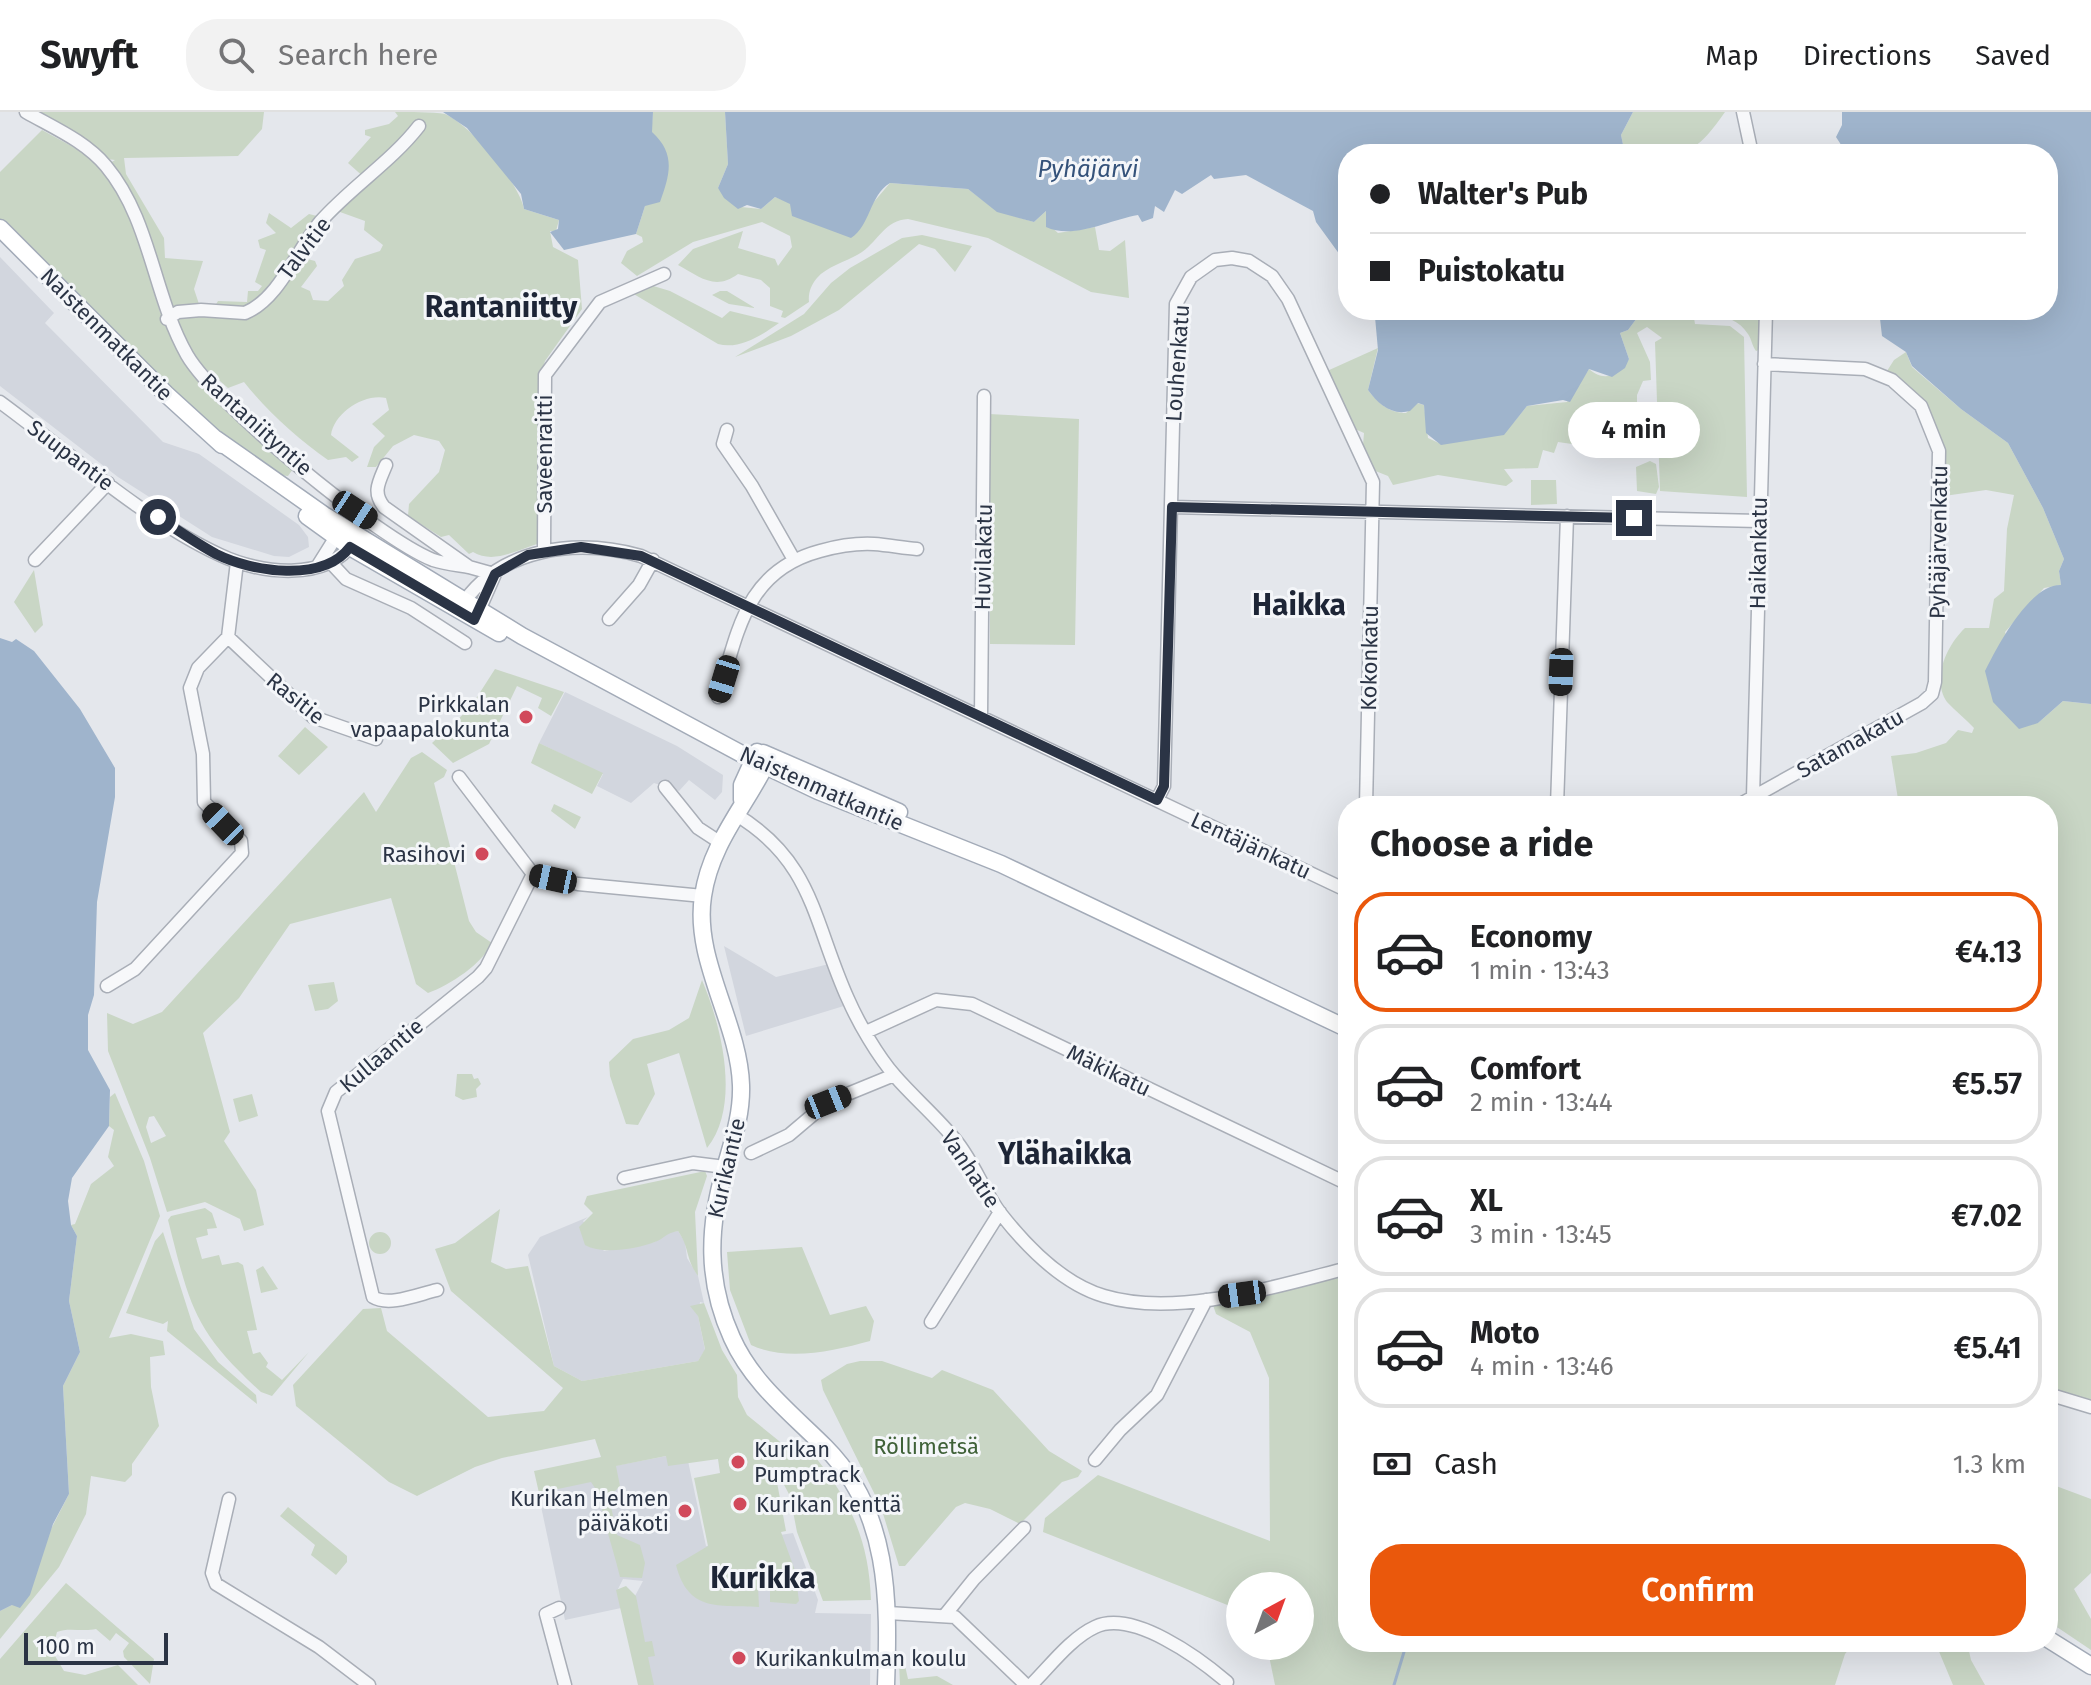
<!DOCTYPE html>
<html lang="en">
<head>
<meta charset="utf-8">
<style>
  :root { --surface:#fff; --page:#f2f2f2; --text:#202124; --muted:#757577; --line:#e0e0e0; --accent:#ea580c }
  body { margin:0; font-family:"Fira Sans",sans-serif; background:var(--page); color:var(--text); height:100vh; display:flex; flex-direction:column; font-size:30px; white-space:nowrap }
  * { box-sizing:border-box; margin:0 }
  p { font-size:26px; color:var(--muted) }
  .icon { flex:none; width:44px; height:44px; fill:none; stroke:currentColor; stroke-width:2; stroke-linecap:round; stroke-linejoin:round }
  .map { position:relative; flex:1; overflow:hidden }
  .drawer { position:absolute; left:1338px; top:684px; width:720px; height:856px; display:flex; flex-direction:column; background:var(--surface); border-radius:32px; box-shadow:0 8px 32px #0002 }
  .drawer>* { flex:none }
  .hud { position:absolute; left:1338px; top:32px; width:720px; height:176px; border-radius:32px; box-shadow:0 8px 32px #0002; display:grid; align-content:center; height:176px; padding:0 32px; background:var(--surface) }
  .needle { width:52px; rotate:41deg }
  .controls { position:absolute; left:1226px; top:1460px; display:grid; gap:16px }
  .controls a { display:grid; place-items:center; width:88px; height:88px; border-radius:50%; background:var(--surface); box-shadow:0 8px 32px #0002; font-size:40px }
  .scale { position:absolute; left:24px; bottom:20px; width:144px; box-sizing:border-box; padding-left:8px; border:4px solid #2b3445; border-top:0; font-size:22px; line-height:28px; white-space:nowrap; color:#2b3445; -webkit-text-stroke:6px #f4f6f9; paint-order:stroke }
  .end { position:absolute; width:36px; height:36px; margin:-18px; border:10px solid #2b3445; background:#fff; box-shadow:0 0 0 4px #fff }
  .from { border-radius:50% }
  .bubble { position:absolute; height:56px; border-radius:28px; background:var(--surface); box-shadow:0 8px 32px #0002; font-size:26px; font-weight:600; line-height:56px; text-align:center }
  .car { position:absolute; width:24px; height:48px; margin:-24px -12px; border-radius:10px; box-shadow:0 0 6px 2px #0007; background:linear-gradient(#222 24%,#8ab4d8 0 40%,#222 0 76%,#8ab4d8 0 86%,#222 0) }
  .hud b { display:flex; align-items:center; gap:28px; height:76px; font-size:30px }
  .hud b+b { border-top:2px solid var(--line) }
  .hud i { width:20px; height:20px; background:var(--text) }
  ul { padding:0; list-style:none }
  li { display:flex; align-items:center; gap:24px; height:120px; margin:0 16px 12px; padding:0 16px; border:4px solid var(--line); border-radius:32px }
  li div { flex:1 }
  li b { display:block; font-size:30px }
  li em { font-style:normal; font-weight:600 }
  li.active { border-color:var(--accent) }
  li>.icon { width:72px; height:72px; stroke-width:1.5 }
  h2 { padding:0 32px; font-size:36px; line-height:96px }
  .pay { display:flex; align-items:center; gap:20px; height:88px; padding:0 32px; font-size:30px }
  .pay p { margin-inline-start:auto }
  .cta { display:flex; gap:16px; margin-top:auto; padding:16px 32px }
  .cta a { flex:1; height:92px; border-radius:32px; background:var(--accent); color:#fff; font-size:32px; font-weight:600; line-height:92px; text-align:center }
  header { display:flex; align-items:center; gap:48px; box-sizing:border-box; height:112px; padding:0 40px; background:var(--surface); border-bottom:2px solid var(--line) }
  header strong { font-size:38px }
  nav { display:flex; gap:44px; margin-inline-start:auto; font-size:28px }
  .search { width:560px; height:72px; background:var(--page); display:flex; align-items:center; gap:20px; box-sizing:border-box; padding:0 28px; border-radius:32px; color:var(--muted); font-size:30px }
  .map>svg:first-child { display:block }
</style>
</head>
<body>
<header>
<strong>Swyft</strong>
<div class="search"><svg class="icon" aria-label="search" viewBox="0 0 24 24"><circle cx="10" cy="10" r="6"/><path d="M15 15l6 6"/></svg>Search here</div>
<nav><a>Map</a><a>Directions</a><a>Saved</a></nav>
</header>
<div class="map">
<svg width="2091" height="1573" viewBox="0 0 2091 1573">
  <rect width="100%" height="100%" fill="#e4e7ec"/>
  <path fill="#d2d6de" d="M0,145L54,201L45,211L163,330L199,342L299,413L308,425L309,435L289,445L274,444L212,425L118,365L0,274Z
    M565,580L677,634L723,663L722,680L715,688L689,668L679,679L654,671L631,691L597,674L603,662L539,631Z
    M724,834L776,865L833,851L847,893L746,924Z
    M588,1105L583,1109L604,1139L655,1130L665,1121L678,1119L685,1130L687,1146L698,1164L704,1191L700,1190L698,1204L705,1238L698,1249L582,1269L554,1254L528,1143L540,1125Z
    M677,1342L688,1349L706,1434L793,1421L818,1488L815,1501L871,1502L870,1573H652L635,1484L643,1469L623,1467L617,1479L621,1496L565,1508L538,1380L591,1369L614,1354Z"/>
  <path fill="#c9d6c5" fill-rule="evenodd" d="M34,0H264L262,17L238,44L124,46L126,62L164,126L165,146L203,149L194,177L199,192L215,194L218,189L247,190L248,179H258L262,174L255,170L266,138L260,136L258,128L276,121L266,111L269,101L291,116L309,102L317,104L308,116L300,145L315,149L317,154L301,175L310,179L313,188L328,189L344,174L342,168L355,147L380,139L383,133L364,118L365,109L340,100L336,95L366,67L348,51L371,25L365,23V18L389,12L398,4L395,0C409,0 433,0 445,2C471,13 519,71 524,97L559,108L556,119H550L553,135L578,148L582,197L545,249L539,270L537,432C515,439 493,452 473,440L469,442L449,423L441,425L408,404L409,392L439,360L445,338L439,329L414,323L393,334L376,355H367L374,335L385,324L372,312L389,298L386,286C364,281 334,301 331,323L359,345L352,350L346,345L328,348C298,327 267,299 244,270L228,276L197,249L185,231L110,51L115,48L107,47L100,38H93Z
    M653,0H725L728,52L718,76L741,95L761,97L775,85L790,91L792,96L873,91L890,71L968,77L997,99L1034,110L1046,99L1048,112L1058,121L1095,115L1099,138L1110,139L1125,128L1129,186L1091,180L988,126L908,107C885,108 879,128 862,140C849,149 827,154 817,166C811,173 808,181 809,190L785,206L781,205L783,199L770,194V176L761,168L738,162C715,179 700,165 678,153L693,137L743,119L738,136L775,147L778,154L792,135L790,124L762,110L693,130L637,164L621,151L627,139L643,130L642,125L636,122L645,94Z
    M1633,0H1725C1691,49 1683,42 1625,42L1621,23Z
    M42,18L97,48L112,68L132,108L160,200L184,246L293,357L288,364C248,364 40,146 0,107V60Z
    M922,123L972,134L955,160L935,137L919,132L839,198L791,224L735,245L804,202L831,171L850,156L902,126Z
    M650,173L670,179L722,206L730,199L779,211C762,223 739,238 718,232L632,181Z
    M720,179H727L755,196L729,192L712,183Z
    M1643,198H1761V237L1756,239C1752,234 1752,228 1748,222C1736,203 1714,201 1694,206L1695,212L1730,214L1744,225L1747,385L1660,379L1655,230L1662,226L1647,215L1637,221L1650,250L1651,268L1643,269L1637,283V323L1619,329L1613,325L1610,313L1596,319L1593,335L1558,330L1554,341L1543,338L1538,356L1504,357L1513,369L1506,374L1438,363L1393,373L1388,364L1373,358L1363,333L1364,321L1355,317L1327,259L1378,236L1368,278C1378,291 1389,301 1406,301L1417,291L1424,293L1428,326L1441,332L1514,310L1527,294L1567,290L1589,257C1605,271 1618,263 1629,247L1620,221L1628,218Z
    M1906,240L1912,255L1961,297L2008,331L2043,396L2064,447L2059,459L2061,473L2044,476L2005,520L2038,611L2063,589L2091,592V1290L2048,1278V694H1895L1898,687L1891,644L1916,641L1946,631L1958,618L1972,621L1974,616C1966,607 1955,599 1947,590C1931,567 1947,533 1965,516H1989L1994,487L2004,479L2007,417L2014,383L1986,378L1944,384L1933,307L1887,259L1894,248Z
    M989,302L1079,307L1075,533L990,532Z
    M1650,349L1656,352L1659,375L1656,382L1637,379L1636,355Z
    M1531,368H1556L1557,392L1531,393Z
    M34,458L43,513L35,521L14,490Z
    M495,557L564,580L551,604L538,596L542,586L517,574L489,632L453,651L432,631L470,596Z
    M305,615L328,635L299,663L278,644Z
    M539,631L603,661L592,682L531,651Z
    M422,640L447,658L444,665L434,671L469,809L476,820L492,831C482,852 450,873 428,881L416,872L391,786L290,812L239,886L203,921L230,1020L224,1029L256,1078L264,1113L244,1119L240,1107L205,1090L167,1100L150,1046L108,939L107,901L133,912L162,900L364,680L376,700L411,646ZM154,1004L166,1024L151,1031L146,1015L149,1005Z
    M554,692L581,705L575,717L551,699Z
    M702,868C722,915 741,994 707,1036L679,941L647,952L655,982L638,1013L626,1012L610,964L609,950L633,927L669,918L689,906Z
    M334,870L338,889L328,897L315,899L308,873Z
    M457,962H472L474,967L478,966L481,972L476,977L477,985L463,988L455,984Z
    M115,981L144,1049L160,1104L109,1226L131,1222L163,1229L165,1243L150,1245L151,1275L159,1314L132,1352V1363L125,1370L91,1364L86,1402L59,1455L0,1527V1499L12,1493L69,1382L63,1274L80,1240L69,1189L77,1124L71,1113L75,1112L91,1072L114,1054L108,1045L114,1018L109,1014L110,985Z
    M252,982L258,1004L239,1010L233,987Z
    M705,1059L707,1064L695,1100L698,1164C685,1146 690,1136 678,1119C666,1121 665,1126 655,1130C637,1137 602,1143 585,1133L579,1115L593,1101L584,1092L587,1084Z
    M205,1096L212,1101L217,1116L207,1117L208,1123L196,1126L202,1147L219,1143L222,1153L238,1150L243,1153L257,1218L247,1219L253,1242L260,1240L268,1251L266,1255L282,1268L309,1240L272,1284L261,1280C193,1218 190,1194 168,1108L171,1104Z
    M500,1097L491,1150L506,1157L528,1154L554,1254L582,1269L698,1249L705,1237L698,1204L690,1194L704,1191L722,1238L737,1263L738,1285L747,1303L784,1333L810,1347L816,1346C852,1391 869,1431 871,1488L823,1489L797,1420L790,1384L774,1354L786,1419L781,1420L797,1464L758,1474L759,1495C718,1493 688,1500 676,1453L708,1434L694,1366L720,1361L718,1347L668,1354L666,1344L616,1354L620,1374L609,1385L617,1423L640,1433L645,1451L642,1466L620,1465C614,1440 606,1418 601,1392L608,1385L599,1382L591,1370L539,1381L534,1359L601,1345L595,1327L502,1346L475,1355L417,1384L389,1370L296,1294L293,1273L363,1197L381,1196L387,1219L488,1305L544,1299L563,1276L451,1179L435,1137L455,1131Z
    M163,1120L194,1217L218,1250L256,1283L257,1292L167,1219L168,1209L163,1212L126,1201L155,1129Z
    M369 1131a11 11 0 1 1 22 0a11 11 0 1 1-22 0Z
    M802,1135L830,1203L866,1194L874,1209L870,1229C833,1239 787,1250 751,1233L730,1178L727,1140Z
    M263,1154L278,1177L261,1181L256,1158Z
    M1338,1162H1348V1530H1855L1845,1542L1835,1573H1275L1267,1534H1300V1474H1240V1498L1043,1420L1045,1406L1098,1363L1270,1429L1269,1266L1250,1220L1216,1202L1213,1193L1287,1178Z
    M860,1249H882L932,1266L942,1258L993,1278L1049,1339L1082,1359L1078,1365L1062,1370L1020,1412L990,1397L965,1391L956,1395L905,1454H899L881,1395L823,1278L821,1268L847,1252Z
    M2048,1371L2091,1387V1461L2074,1477L2091,1507V1538L2048,1509Z
    M288,1395L347,1444V1450L336,1463L311,1443L315,1433L280,1404Z
    M66,1471L154,1547L150,1572L124,1545L123,1539L129,1531L116,1521L110,1529L96,1517C83,1520 68,1515 57,1520L52,1539L64,1559L85,1563L118,1553L138,1573H0V1547Z
    M770,1472L797,1474L799,1489L796,1492L770,1490Z
    M626,1474L636,1484L645,1530L652,1529L655,1544L648,1545L654,1573H638L616,1478Z
    M1935,1530H1967L1971,1548L1985,1573H1953Z
    M904,1549L908,1567L937,1564L953,1573H900L899,1550Z"/>
  <path fill="#9fb4cc" d="M443,0H653L652,20C676,42 670,62 660,90L645,94L636,122L564,138L550,120L558,117L559,108L524,97L521,82L467,16Z
    M725,0H1633L1621,23L1625,42H1348V154L1316,110L1313,99L1246,63L1214,67L1211,63L1182,82L1175,78L1164,100L1155,94L1153,106L1142,110L1138,103C1109,108 1073,128 1046,115V99L1034,110L997,100L968,77L890,71C869,84 871,113 851,126L792,104L790,92L775,85L761,97L747,93L738,97L724,86L718,76L728,52Z
    M1842,0H2091V592L2063,589L2038,611L2019,617L1993,590L1985,559C1998,533 2030,472 2061,473L2059,459L2064,447L2043,396L2008,331L1961,297L1912,254L1906,240L1882,224L1879,198H2048V42H1847L1836,25L1842,13Z
    M1380,198H1643L1628,218L1620,221L1629,247L1625,256L1612,265L1589,257L1570,290L1563,288L1527,294L1504,323L1441,333L1426,321L1424,293L1418,291L1410,299C1392,304 1378,292 1368,278L1378,238L1375,205L1381,204Z
    M0,526L12,530L16,527L34,539L80,597L115,656V685L97,790L94,883L88,903V938L110,978L109,1014L72,1066L68,1089L71,1113L77,1124L69,1189L80,1240L63,1274L69,1382L53,1412L30,1483L20,1496L12,1493L0,1499Z"/>
  <g fill="none" stroke-linecap="round" stroke-linejoin="round">
    <path stroke="#9fb4cc" stroke-width="3" d="M1394,1573L1407,1530"/>
    <g stroke="#a9aeb7" stroke-width="15">
      <path id="minor" d="M26,0C54,16 85,29 106,54C151,108 153,183 187,243C216,293 378,426 433,448C445,452 457,453 469,455
        M1743,0L1752,42
        M167,207L178,200L201,198L245,201C279,187 297,138 320,110C351,75 391,50 419,14
        M0,290C67,339 146,409 220,443C260,462 326,470 354,430
        M727,318L723,332L752,374L793,446
        M386,353C379,370 372,380 384,395L469,455L494,462
        M1172,395L1759,409
        M544,438L545,263L600,190L664,162
        M35,448L108,371
        M332,452L346,467L411,496L465,531
        M317,455L339,420
        M460,496C498,435 577,426 641,444L1348,779
        M477,503L495,462
        M609,507L639,473L653,448
        M228,525L313,605L376,627
        M718,585C738,520 745,459 820,439C838,434 856,431 874,432C889,433 903,436 917,437
        M981,605L984,284
        M459,665L533,762L578,772L703,784
        M665,675L698,716L721,731
        M1753,685L1766,198
        M1157,688L1164,674L1176,192L1191,165L1215,148L1232,146L1249,149L1272,164L1288,187L1373,370L1366,694
        M1557,694L1567,404
        M1737,694L1922,591L1932,582L1935,570L1939,339L1921,294L1892,268L1865,257L1764,252
        M735,702C814,749 813,810 848,887C859,912 877,943 895,964C915,987 938,1006 957,1030C975,1053 984,1080 1001,1102C1027,1135 1063,1172 1104,1184C1177,1206 1277,1174 1348,1156
        M107,874L135,857L242,741L241,729L204,690L203,642L190,576L198,556L228,525L237,450
        M866,920L936,888L972,892L1348,1072
        M751,1041L789,1023L828,990L894,963
        M624,1066L693,1051L725,1055
        M437,1178C419,1182 389,1195 373,1185L328,999L336,980L478,865L486,856L533,762
        M931,1210L1000,1100
        M2048,1282L2091,1295
        M1095,1348L1120,1318L1157,1283L1206,1188
        M229,1387L212,1461L216,1472L319,1535L369,1573
        M559,1496L546,1502L565,1573
        M888,1501L955,1505L1026,1573
        M945,1503L974,1467L1024,1416
        M1031,1573C1050,1554 1071,1526 1095,1515C1133,1497 1200,1547 1227,1570"/>
    </g>
    <g stroke="#a3abb8" stroke-width="19">
      <path id="major" d="M0,116L166,282L222,333
        M216,327L324,403L522,524L753,648L818,679L1001,752L1348,917
        M307,404L350,435L499,521
        M763,641L899,700
        M770,644C748,692 711,729 703,784C693,848 739,910 741,973C742,1002 733,1028 725,1056C708,1115 706,1169 732,1226C752,1271 791,1301 825,1335C890,1400 889,1488 886,1573
        M742,688V673L757,640
        M2048,1527L2091,1554"/>
    </g>
    <use href="#minor" stroke="#f7f8fa" stroke-width="12"/>
    <use href="#major" stroke="#fff" stroke-width="16"/>
  </g>
  <g fill="none" stroke-linecap="round" stroke-linejoin="round">
    <path stroke="#2b3445" stroke-width="10" d="M158,405C177,418 196,431 216,442C252,460 323,471 350,435L474,508L495,462L528,443L581,435L641,444L1157,688L1164,674L1172,395L1634,406"/>
  </g>
  <g fill="#d1495b" stroke="#f4f6f9" stroke-width="3">
    <circle cx="526" cy="605" r="8"/>
    <circle cx="482" cy="742" r="8"/>
    <circle cx="738" cy="1350" r="8"/>
    <circle cx="740" cy="1392" r="8"/>
    <circle cx="685" cy="1399" r="8"/>
    <circle cx="739" cy="1546" r="8"/>
  </g>
  <g text-anchor="middle" stroke-width="6" stroke-linejoin="round" paint-order="stroke">
    <g font-size="22" fill="#2b3445" stroke="#f4f6f9">
      <text transform="translate(304 136) rotate(-53)" y="8">Talvitie</text>
      <text transform="translate(107 222) rotate(45)" y="8">Naistenmatkantie</text>
      <text transform="translate(1177 251) rotate(-86)" y="8">Louhenkatu</text>
      <text transform="translate(257 312) rotate(42)" y="8">Rantaniityntie</text>
      <text transform="translate(544 342) rotate(-90)" y="8">Saveenraitti</text>
      <text transform="translate(71 343) rotate(37)" y="8">Suupantie</text>
      <text transform="translate(1938 430) rotate(-89)" y="8">Pyhäjärvenkatu</text>
      <text transform="translate(1758 441) rotate(-89)" y="8">Haikankatu</text>
      <text transform="translate(983 445) rotate(-89)" y="8">Huvilakatu</text>
      <text transform="translate(1369 546) rotate(-89)" y="8">Kokonkatu</text>
      <text transform="translate(296 586) rotate(39)" y="8">Rasitie</text>
      <text transform="translate(1850 631) rotate(-29)" y="8">Satamakatu</text>
      <text transform="translate(822 676) rotate(24)" y="8">Naistenmatkantie</text>
      <text transform="translate(1251 733) rotate(25)" y="8">Lentäjänkatu</text>
      <text transform="translate(381 943) rotate(-40)" y="8">Kullaantie</text>
      <text transform="translate(1109 958) rotate(26)" y="8">Mäkikatu</text>
      <text transform="translate(726 1056) rotate(-77)" y="8">Kurikantie</text>
      <text transform="translate(971 1057) rotate(56)" y="8">Vanhatie</text>
    </g>
    <g font-size="22" fill="#2b3445" stroke="#f4f6f9" text-anchor="end">
      <text x="510" y="600">Pirkkalan<tspan x="510" dy="25">vapaapalokunta</tspan></text>
      <text x="466" y="750">Rasihovi</text>
      <text x="754" y="1345" text-anchor="start">Kurikan<tspan x="754" dy="25">Pumptrack</tspan></text>
      <text x="669" y="1394">Kurikan Helmen<tspan x="669" dy="25">päiväkoti</tspan></text>
      <text x="756" y="1400" text-anchor="start">Kurikan kenttä</text>
      <text x="755" y="1554" text-anchor="start">Kurikankulman koulu</text>
    </g>
    <g font-size="22" fill="#3f6138" stroke="#f4f6f9">
      <text x="926" y="1342">Röllimetsä</text>
    </g>
    <g font-size="24" font-style="italic" fill="#34527a" stroke="#f4f6f9">
      <text x="1088" y="65">Pyhäjärvi</text>
    </g>
    <g font-size="30" font-weight="bold" fill="#1d2536" stroke="#f4f6f9">
      <text x="501" y="205">Rantaniitty</text>
      <text x="1299" y="503">Haikka</text>
      <text x="1065" y="1052">Ylähaikka</text>
      <text x="763" y="1476">Kurikka</text>
    </g>
  </g>
</svg>
<div class="controls">
<a><svg class="needle" viewBox="-14 -14 28 28"><path d="M0-13l5 13h-10z" fill="#e53935"/><path d="M0 13l5-13h-10z" fill="#757577"/></svg></a>
</div>
<div class="scale">100 m</div>
<i class="end from" style="left:158px;top:405px"></i>
<i class="end" style="left:1634px;top:406px"></i>
<div class="bubble" style="left:1568px;top:290px;width:132px">4 min</div>
<i class="car" style="left:355px;top:398px;rotate:123deg"></i>
<i class="car" style="left:1561px;top:560px;rotate:182deg"></i>
<i class="car" style="left:724px;top:567px;rotate:197deg"></i>
<i class="car" style="left:223px;top:712px;rotate:316deg"></i>
<i class="car" style="left:553px;top:767px;rotate:282deg"></i>
<i class="car" style="left:828px;top:990px;rotate:68deg"></i>
<i class="car" style="left:1242px;top:1182px;rotate:262deg"></i>
<div class="hud">
<b><i class="from"></i>Walter's Pub</b>
<b><i></i>Puistokatu</b>
</div>
<section class="drawer">
<h2>Choose a ride</h2>
<ul>
<li class="active"><svg class="icon" aria-label="car" viewBox="0 0 24 24"><path d="M5 17H2v-5l4-1 3-4h7l3 4 3 1v5h-3M9 17h6M6 11h13"/><circle cx="7" cy="17" r="2"/><circle cx="17" cy="17" r="2"/></svg><div><b>Economy</b><p>1 min · 13:43</p></div><em>€4.13</em></li>
<li><svg class="icon" aria-label="car" viewBox="0 0 24 24"><path d="M5 17H2v-5l4-1 3-4h7l3 4 3 1v5h-3M9 17h6M6 11h13"/><circle cx="7" cy="17" r="2"/><circle cx="17" cy="17" r="2"/></svg><div><b>Comfort</b><p>2 min · 13:44</p></div><em>€5.57</em></li>
<li><svg class="icon" aria-label="car" viewBox="0 0 24 24"><path d="M5 17H2v-5l4-1 3-4h7l3 4 3 1v5h-3M9 17h6M6 11h13"/><circle cx="7" cy="17" r="2"/><circle cx="17" cy="17" r="2"/></svg><div><b>XL</b><p>3 min · 13:45</p></div><em>€7.02</em></li>
<li><svg class="icon" aria-label="car" viewBox="0 0 24 24"><path d="M5 17H2v-5l4-1 3-4h7l3 4 3 1v5h-3M9 17h6M6 11h13"/><circle cx="7" cy="17" r="2"/><circle cx="17" cy="17" r="2"/></svg><div><b>Moto</b><p>4 min · 13:46</p></div><em>€5.41</em></li>
</ul>
<div class="pay"><svg class="icon" aria-label="cash" viewBox="0 0 24 24"><path d="M3 7h18v10H3z"/><circle cx="12" cy="12" r="2"/></svg>Cash<p>1.3 km</p></div>
<div class="cta"><a>Confirm</a></div>
</section>
</div>
</body>
</html>
